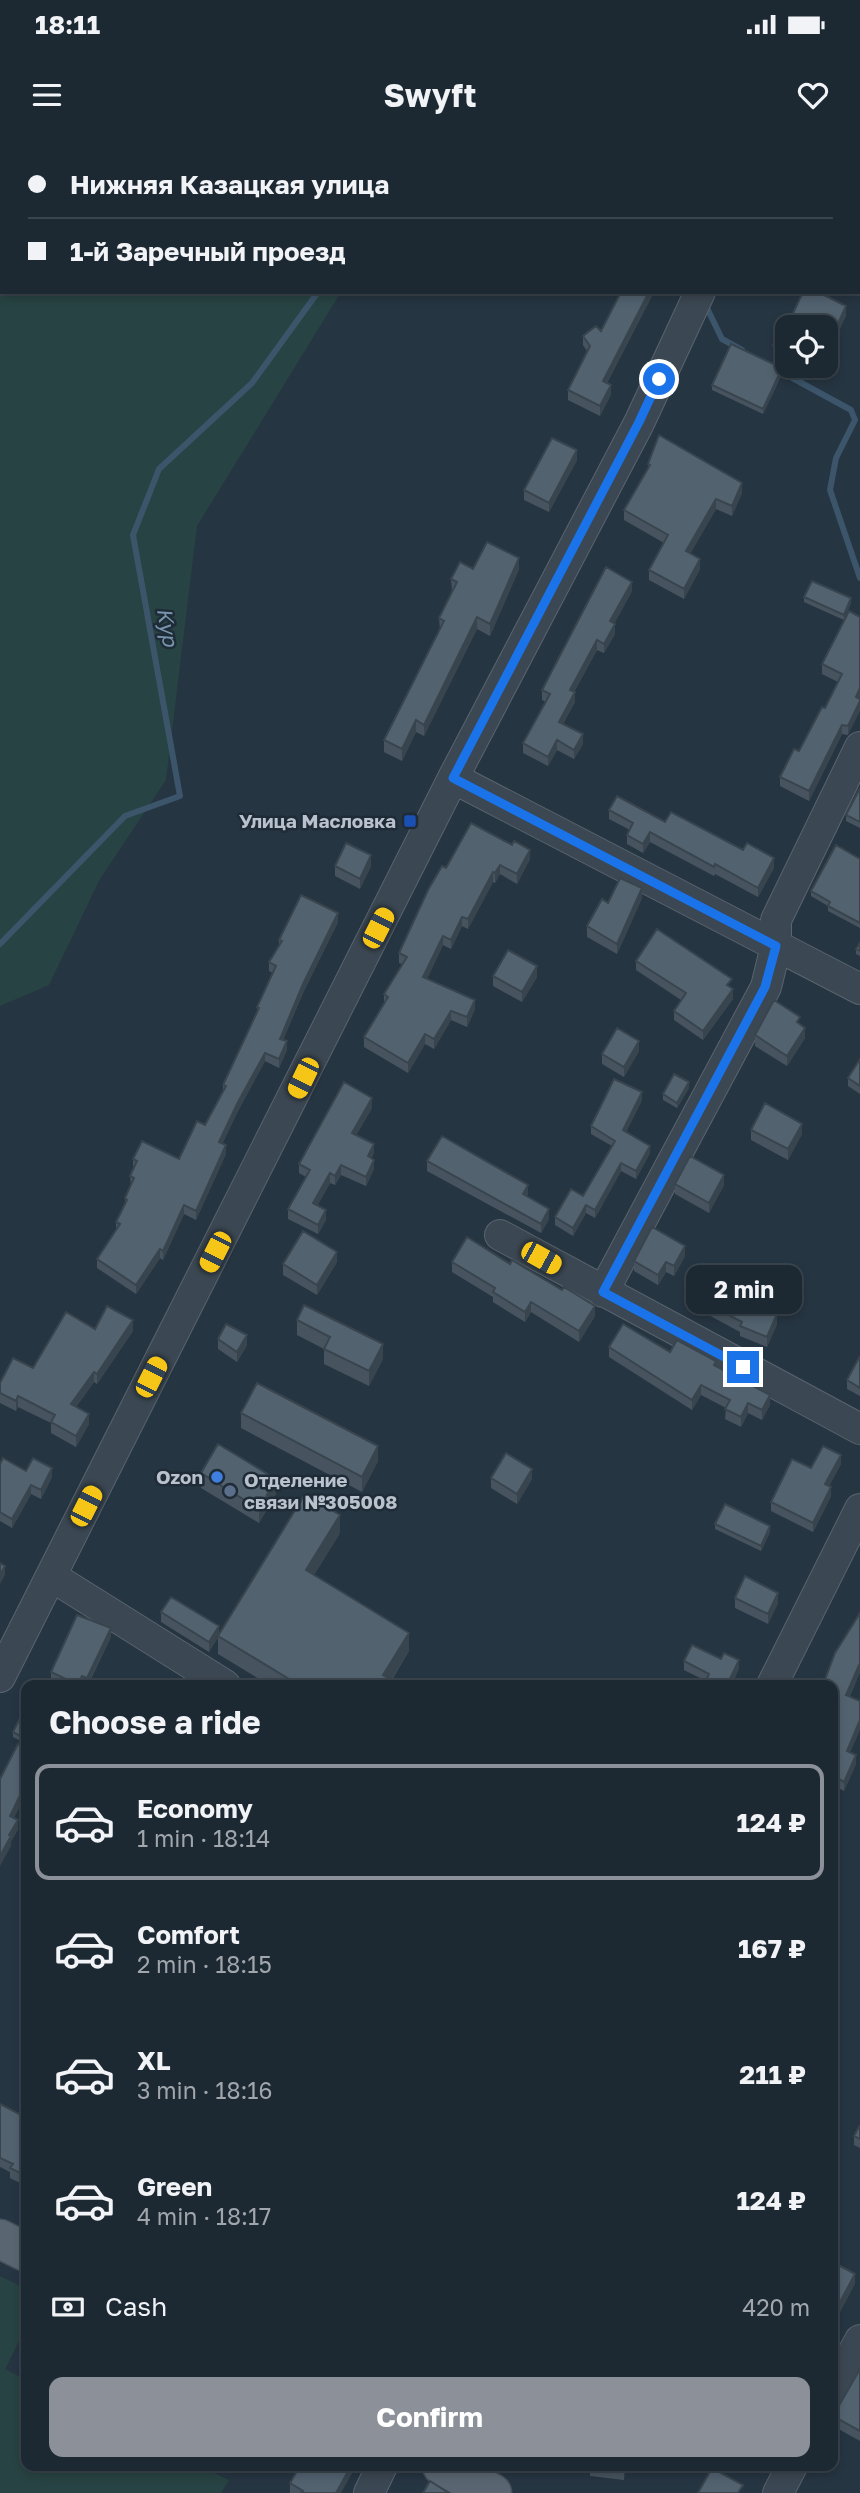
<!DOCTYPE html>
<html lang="en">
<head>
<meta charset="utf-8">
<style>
  :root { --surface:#1c2832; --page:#25303a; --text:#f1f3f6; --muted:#a0a6ac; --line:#3a444d; --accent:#8c9099 }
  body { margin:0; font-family:"Golos Text",sans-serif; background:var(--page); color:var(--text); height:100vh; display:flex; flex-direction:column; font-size:26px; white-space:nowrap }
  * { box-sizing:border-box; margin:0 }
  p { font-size:23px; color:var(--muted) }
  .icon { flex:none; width:38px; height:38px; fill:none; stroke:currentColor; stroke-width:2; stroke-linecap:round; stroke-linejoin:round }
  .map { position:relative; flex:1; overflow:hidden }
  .drawer { position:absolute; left:21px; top:1540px; width:817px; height:791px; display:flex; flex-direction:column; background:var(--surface); border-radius:14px; box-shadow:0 4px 10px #0003,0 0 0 2px var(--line) }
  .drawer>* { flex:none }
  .banner { position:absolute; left:0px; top:0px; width:861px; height:154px; box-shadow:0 4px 10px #0003,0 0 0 2px var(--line); display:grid; align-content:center; height:154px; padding:0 28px; background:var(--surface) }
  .tools { position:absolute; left:775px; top:175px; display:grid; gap:14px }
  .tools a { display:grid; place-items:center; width:63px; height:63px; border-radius:14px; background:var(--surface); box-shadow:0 4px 10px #0003,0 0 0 2px var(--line); font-size:35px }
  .end { position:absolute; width:32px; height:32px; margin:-16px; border:9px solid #1a73e8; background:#fff; box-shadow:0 0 0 4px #fff }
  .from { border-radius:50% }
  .bubble { position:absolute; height:49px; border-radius:14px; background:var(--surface); box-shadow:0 4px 10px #0003,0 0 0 2px var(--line); font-size:23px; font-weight:700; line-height:49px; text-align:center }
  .car { position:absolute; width:21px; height:42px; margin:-21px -10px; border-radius:9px; box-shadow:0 0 5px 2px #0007; background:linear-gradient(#f5c518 24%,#345 0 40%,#f5c518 0 76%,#345 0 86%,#f5c518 0) }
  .banner b { display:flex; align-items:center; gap:24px; height:66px; font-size:26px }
  .banner b+b { border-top:2px solid var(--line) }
  .banner i { width:18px; height:18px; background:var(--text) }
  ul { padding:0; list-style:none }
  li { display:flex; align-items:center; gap:21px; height:116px; margin:0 14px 10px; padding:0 14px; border:4px solid transparent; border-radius:14px }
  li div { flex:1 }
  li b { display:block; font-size:26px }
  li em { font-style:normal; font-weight:700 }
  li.selected { border-color:var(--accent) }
  li>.icon { width:63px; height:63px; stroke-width:1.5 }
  h2 { padding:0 28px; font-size:32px; line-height:84px }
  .pay { display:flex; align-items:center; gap:18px; height:77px; padding:0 28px; font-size:26px }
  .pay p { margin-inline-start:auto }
  .button { display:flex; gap:14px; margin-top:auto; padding:14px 28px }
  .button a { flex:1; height:80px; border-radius:14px; background:var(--accent); color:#fff; font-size:28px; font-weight:700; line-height:80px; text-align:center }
  .status { display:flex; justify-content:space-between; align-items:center; height:49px; padding:0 35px; background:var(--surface); direction:ltr }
  .status svg { height:19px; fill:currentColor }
  header { display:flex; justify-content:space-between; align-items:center; height:91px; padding:0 28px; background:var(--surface); font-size:32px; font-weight:700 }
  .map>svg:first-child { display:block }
</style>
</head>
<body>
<div class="status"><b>18:11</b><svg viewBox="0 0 49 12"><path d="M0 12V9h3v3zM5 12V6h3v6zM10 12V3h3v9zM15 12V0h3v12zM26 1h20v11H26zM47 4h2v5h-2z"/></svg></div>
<header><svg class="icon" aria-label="menu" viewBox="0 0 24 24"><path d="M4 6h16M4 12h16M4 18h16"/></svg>Swyft<svg class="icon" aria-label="heart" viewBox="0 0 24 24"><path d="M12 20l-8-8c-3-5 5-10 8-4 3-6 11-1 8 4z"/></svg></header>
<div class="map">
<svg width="860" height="2353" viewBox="0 0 860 2353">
  <rect width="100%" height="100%" fill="#263542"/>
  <path fill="#284343" d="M0,0H435L2,2V152H341L197,386L166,640L100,739L49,845L0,866Z
    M0,2136L26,2149V2187L5,2229L26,2240V2326H200L229,2340L221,2353H0Z"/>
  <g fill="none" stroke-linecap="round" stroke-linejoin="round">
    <path stroke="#3c556a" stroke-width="6" d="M547,0L549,2
      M407,2L408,0
      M705,164L722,199L742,210
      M776,229L851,270L855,280L836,318L830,350L860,438
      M0,804L125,676L180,656L133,395L159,329L252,243L318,152"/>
    <g stroke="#59646f" stroke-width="32">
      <path id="minor" d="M776,2V0
        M453,638L860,849
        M500,1095L860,1289
        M603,1152L766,847L776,806V780L860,607
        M51,1436L225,1545
        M0,1537L453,638L639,283L700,152
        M772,1545L860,1369
        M833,2250L860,2200
        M369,2353L382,2326
        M778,2353L792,2326"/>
    </g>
    <g stroke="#44505b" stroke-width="41">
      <path id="major" d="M0,2099L26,2112
        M442,2326L492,2353"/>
    </g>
    <use href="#minor" stroke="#3b4752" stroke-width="30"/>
    <use href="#major" stroke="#596671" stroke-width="38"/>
  </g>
  <path fill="#47545f" d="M654,152L607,243L611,254L600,276L568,260V250L587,211L583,205V196L601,191Z
    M846,176L788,187V221L773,215V205L789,182Z
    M797,226H823L819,236Z
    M782,234L763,274L712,250V245Z
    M577,320L549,372L524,360V350Z
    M648,324L742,353L732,376L716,369L690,414L700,429L684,459L649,440V430L664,403L624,380V370L648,329Z
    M473,429H519L490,496L477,489L424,596L416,592L402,621L384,612V600L440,490L439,478L452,451L451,439Z
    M632,451L614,484L615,494L604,513L597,510L574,552L575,562L563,584L583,604L574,619L557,610L548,626L523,613V603L546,562L542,560V550Z
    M804,457L851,463L844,480L804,462Z
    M860,477V558L848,595L842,594L809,661L780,646V637L799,611L825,568L838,542L822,534V524Z
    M860,648V688L846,681V675Z
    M609,670L665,682L774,728L758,757L715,734L714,736L650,702L643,713L627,704V695L630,690L609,679Z
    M530,719L517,744L500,734L495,743L493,742L468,789L462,786L451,809L443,805L427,839L475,869L467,887L451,880L434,909L425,904L408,933L364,907V897L384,863V854L402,824L399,823V813L446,728Z
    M860,719V788L828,771V766L811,756V751Z
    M335,726H371L360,749L335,736Z
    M642,758L617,814L587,797V786L608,763Z
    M338,782L303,853L283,900L287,910L279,928L265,921L238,971L222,1004L226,1014L196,1080L184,1074L163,1120L160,1118L136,1154L97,1128V1119L116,1090V1082L125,1065V1058L131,1045L130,1036L134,1029L133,1028V1019H179L205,985L223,951V945L257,874V867L273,833L269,831V822L279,806V800Z
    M860,803V816L856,814V809Z
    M636,821L731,848L733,859L703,900L674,880V871L681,860L636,830Z
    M493,836L537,837L522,862L493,846Z
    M755,895L805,898L787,926L755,906Z
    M639,911L624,937L602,924V914Z
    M860,919V954L848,946V938Z
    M689,948L677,968L663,960V954Z
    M642,960L626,992L650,1013L636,1039L621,1031L595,1078L586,1073L573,1096L555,1085V1077L583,1056L612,1006L591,994V986Z
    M372,968L356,995L374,1013L371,1018L374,1029L366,1046L341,1035L335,1045L330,1043L317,1066L326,1080L318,1094L288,1079V1069L306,1037L299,1033V1024Z
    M751,990L802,994L788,1020L751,1000Z
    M427,1021L528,1054L527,1056L549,1079L541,1093L427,1031Z
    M675,1044L724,1045L709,1073L675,1054Z
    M685,1116L674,1136L666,1132L658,1145L634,1131V1121Z
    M337,1122L317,1155L283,1135V1124Z
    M452,1122L595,1176L579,1202L531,1172L525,1182L493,1162V1157L452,1132Z
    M729,1153L777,1184L767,1207L740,1196V1192L690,1165V1155Z
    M297,1180L383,1219L369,1246L324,1224V1209L297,1195Z
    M95,1189L133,1191L97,1244L94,1242L76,1267L89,1284L76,1307L51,1293V1283L18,1267L16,1271L0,1263V1243L33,1228Z
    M218,1199L247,1205L237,1222L218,1209Z
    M609,1207L670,1212L716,1226L770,1265L762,1280L748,1273L741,1287L725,1279L726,1268L701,1255L692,1270L609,1217Z
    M860,1216V1256L847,1249V1240Z
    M241,1273L378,1321L362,1352L241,1288Z
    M0,1324L52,1337L41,1359L31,1354L12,1388L0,1381Z
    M841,1324L829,1346L831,1356L813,1392L771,1371V1362L811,1328Z
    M201,1333L276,1354L259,1383L201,1348Z
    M491,1338L532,1339L517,1364L491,1348Z
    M715,1384L770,1392L761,1411L715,1389Z
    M340,1393L314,1435L409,1511L392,1540L402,1545H269L218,1514V1497L209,1512L161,1482V1472L219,1496Z
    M735,1458L778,1463L768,1484L735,1468Z
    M860,1473V1532L850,1556V1612L856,1624L844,1651L833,1645V1545Z
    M111,1497L88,1545H61L51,1540V1532Z
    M684,1521L739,1529L706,1541L684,1530Z
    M26,1573V1604L13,1597V1592Z
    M0,1964L19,1974L26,1975V2046L10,2038V2032L0,2027Z
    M860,1985V2008L854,2005V1996Z
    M860,2229V2301L833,2286V2275Z
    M590,2326H625L624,2340L590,2336Z
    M290,2343L341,2353H290Z"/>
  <path fill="#39454e" d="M649,152H654L603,250V241Z
    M846,166V176L826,220V210Z
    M819,226H823L819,236Z
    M782,228V234L763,274V269Z
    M611,245V254L600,276V266Z
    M577,310V320L549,372V363Z
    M742,343V353L732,376V366Z
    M716,359V369L686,421V411Z
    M519,418V429L490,496V484Z
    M700,419V429L684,459V449Z
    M632,442V451L610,491V481Z
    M851,458V463L844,480V475Z
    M477,477V489L424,596V585Z
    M615,484V494L604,513V504Z
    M597,500V510L570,559V550Z
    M860,548V558L856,567V557Z
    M575,552V562L559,591V582Z
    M860,561V571L848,595V586Z
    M416,580V592L402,621V609Z
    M842,585V594L809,661V651Z
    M583,594V604L574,619V610Z
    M557,600V610L548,626V617Z
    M650,692V702L643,713V704Z
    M530,710V719L517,744V734Z
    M371,715V726L360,749V739Z
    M774,718V728L758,757V748Z
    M500,725V734L495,743V733Z
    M493,732V742L468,789V779Z
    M642,748V758L617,814V804Z
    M338,773V782L303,853L280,907V899L303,844Z
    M462,777V786L451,809V800Z
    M443,796V805L423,847V837Z
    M537,826V837L522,862V852Z
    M733,849V859L703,900V891Z
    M475,860V869L467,887V877Z
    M451,871V880L434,909V899Z
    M805,888V898L787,926V916Z
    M425,894V904L408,933V923Z
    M287,901V910L279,928V919Z
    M639,901V911L624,937V927Z
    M265,913V921L238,971L219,1011V1002L238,962Z
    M689,942V948L677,968V963Z
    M642,952V960L623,998V990Z
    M372,958V968L352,1003V993Z
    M802,984V994L788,1020V1009Z
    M374,1004V1013L368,1026V1016Z
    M226,1005V1014L196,1080V1071Z
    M650,1006V1013L636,1039V1031Z
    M374,1020V1029L366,1046V1037Z
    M621,1023V1031L595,1078V1070Z
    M341,1025V1035L335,1045V1036Z
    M330,1033V1043L313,1073V1063Z
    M724,1035V1045L709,1073V1063Z
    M528,1045V1054L523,1064V1054Z
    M184,1065V1074L163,1120V1111Z
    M586,1065V1073L573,1096V1088Z
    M549,1069V1079L541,1093V1084Z
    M326,1070V1080L318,1094V1085Z
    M685,1106V1116L674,1136V1126Z
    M160,1109V1118L136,1154V1145Z
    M337,1112V1122L317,1155V1145Z
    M666,1122V1132L658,1145V1135Z
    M531,1162V1172L525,1182V1172Z
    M595,1166V1176L579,1202V1191Z
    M777,1174V1184L767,1207V1197Z
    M133,1180V1191L97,1244V1234Z
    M247,1195V1205L237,1222V1212Z
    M383,1204V1219L369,1246V1231Z
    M94,1232V1242L71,1274V1264Z
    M701,1245V1255L692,1270V1260Z
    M770,1255V1265L762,1280V1270Z
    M18,1256V1267L16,1271V1261Z
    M748,1263V1273L741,1287V1277Z
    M89,1274V1284L76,1307V1296Z
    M378,1306V1321L362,1352V1337Z
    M841,1315V1324L825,1353V1344Z
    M52,1328V1337L41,1359V1350Z
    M532,1329V1339L517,1364V1354Z
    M276,1339V1354L259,1383V1369Z
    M31,1345V1354L12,1388V1379Z
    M831,1347V1356L813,1392V1383Z
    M340,1375V1393L306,1448V1430Z
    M770,1386V1392L761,1411V1406Z
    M5,1426V1435L0,1444V1435Z
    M778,1453V1463L768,1484V1474Z
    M219,1486V1496L209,1512V1502Z
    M111,1488V1497L87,1545V1538Z
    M409,1493V1511L388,1545L383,1535Z
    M739,1520V1529L732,1545H727Z
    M860,1523V1532L846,1564V1555Z
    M82,1536V1545H78Z
    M860,1580V1590L847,1620V1611Z
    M856,1615V1624L844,1651V1642Z
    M26,1643V1654L10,1686V1676Z
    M18,1680V1690L11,1702V1706L0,1726V1716L9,1695Z
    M855,2134V2144L833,2186V2175Z
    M351,2326H356L341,2353H336Z"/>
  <path fill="#52626f" stroke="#39454e" stroke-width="2" d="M629,0H663L662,2H628Z
    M814,0H835L838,2H813Z
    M621,152H649L603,241L611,245L600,266L568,250L590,206L583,196L596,186L601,191Z
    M803,152H818L846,166L826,210V187H788V211L773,205L785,180L789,182Z
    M731,204L782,228L763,269L712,245Z
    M659,295L742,343L732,366L716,359L686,411L700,419L684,449L649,430L668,395L624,370L650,325L648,324Z
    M552,298L577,310L549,363L524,350Z
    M487,402L519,418L490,484L477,477L424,585L416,580L402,609L384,600L444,481L439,478L457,442L451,439L460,422L473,429Z
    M606,427L632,442L610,481L615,484L604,504L597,500L570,550L575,552L559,582L583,594L574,610L557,600L548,617L523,603L550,554L542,550Z
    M812,441L851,458L844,475L804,457Z
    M849,471L860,477V548L856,557L860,559V561L848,586L842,585L809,651L780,637L794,609L799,611L822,567L825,568L842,534L822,524Z
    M860,648V682L846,675Z
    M617,656L665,682L671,672L743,710L747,703L774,718L758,748L715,724L714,727L650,692L643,704L627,695L633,683L609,670Z
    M471,683L512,705L514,701L530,710L517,734L500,725L495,733L493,732L468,779L462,777L451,800L443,796L423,837L475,860L467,877L451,871L434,899L425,894L408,923L364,897L388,857L384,854L407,817L399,813L428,750L442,726L446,728Z
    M346,703L371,715L360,739L335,726Z
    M836,705L860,719V783L828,766L830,762L811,751Z
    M620,738L642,748L617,804L587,786L602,759L608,763Z
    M301,755L338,773L303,844L280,899L287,901L279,919L265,913L238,962L219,1002L226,1005L196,1071L184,1065L163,1111L160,1109L136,1145L97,1119L120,1084L116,1082L127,1060L125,1058L134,1038L130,1036L137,1021L133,1019L142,1001L179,1019L197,981L205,985L226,946L223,945L259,868L257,867L276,826L269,822L282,801L279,800Z
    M657,789L732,839L727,845L733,849L703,891L674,871L686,853L636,821Z
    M860,803V811L856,809Z
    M508,810L537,826L522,852L493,836Z
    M774,860L800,877L797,882L805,888L787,916L755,895Z
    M617,888L639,901L624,927L602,914Z
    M860,919V946L848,938Z
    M674,934L689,942L677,963L663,954Z
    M614,939L642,952L623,990L650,1006L636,1031L621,1023L595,1070L586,1065L573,1088L555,1077L571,1049L583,1056L615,1001L591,986Z
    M344,942L372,958L352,993L374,1004L368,1016L374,1020L366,1037L341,1025L335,1036L330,1033L313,1063L326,1070L318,1085L288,1069L310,1030L299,1024Z
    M765,963L802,984L788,1009L751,990Z
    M442,996L528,1045L523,1054L549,1069L541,1084L427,1021Z
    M690,1016L724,1035L709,1063L675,1044Z
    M652,1087L685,1106L674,1126L666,1122L658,1135L634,1121Z
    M303,1091L337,1112L317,1145L283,1124Z
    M467,1097L510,1124L512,1120L562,1150L564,1147L595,1166L579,1191L531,1162L525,1172L493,1152L495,1148L452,1122Z
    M703,1131L729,1144L725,1152L777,1174L767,1197L740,1186L742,1182L690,1155Z
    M304,1165L383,1204L369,1231L324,1209L330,1197L297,1180Z
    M107,1166L133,1180L97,1234L94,1232L71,1264L89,1274L76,1296L51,1282L55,1275L18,1256L16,1261L0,1253V1243L13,1218L33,1228L66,1172L95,1189Z
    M226,1184L247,1195L237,1212L218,1199Z
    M623,1184L670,1212L677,1200L716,1221L714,1225L770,1255L762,1270L748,1263L741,1277L725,1269L730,1260L701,1245L692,1260L609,1207Z
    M860,1216V1248L847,1240Z
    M257,1243L378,1306L362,1337L241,1273Z
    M218,1304L276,1339L259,1369L201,1333Z
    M823,1306L841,1315L825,1344L831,1347L813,1383L771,1362L792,1319L811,1328Z
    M506,1313L532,1329L517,1354L491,1338Z
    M3,1318L26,1331L33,1318L52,1328L41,1350L31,1345L12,1379L0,1372V1324Z
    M305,1354L340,1375L306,1430L409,1493L383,1535L402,1545H299L218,1496Z
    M725,1364L770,1386L761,1406L715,1384Z
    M0,1423L5,1426L0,1435Z
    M745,1436L778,1453L768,1474L735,1458Z
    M171,1457L219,1486L209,1502L161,1472Z
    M860,1473V1523L846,1555L860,1561V1580L847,1611L856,1615L844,1642L833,1635V1545H823L835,1513Z
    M77,1475L111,1488L87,1538L82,1536L78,1545L51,1532Z
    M692,1505L721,1519L724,1513L739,1520L727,1545H704L709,1534L684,1521Z
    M23,1572L26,1573V1599L13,1592Z
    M18,1604L26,1608V1643L10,1676L18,1680L9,1695L11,1696L0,1716V1639Z
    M0,1964L19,1974L20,1972L26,1975V2036L10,2028L13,2024L0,2018Z
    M860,1985V1999L854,1996Z
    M833,2122L855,2134L833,2175Z
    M860,2229V2291L833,2276Z
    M300,2326H351L336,2353H301L303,2351L290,2343Z
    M591,2326H624V2330Z
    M712,2328L743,2345L738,2353H698Z
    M430,2341L449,2353H423Z"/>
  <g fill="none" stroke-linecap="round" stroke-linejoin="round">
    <path stroke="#1a73e8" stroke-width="9" d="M659,239L639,282L453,638L776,806L765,847L603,1152L743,1227"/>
  </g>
  <rect fill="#1a4fb4" stroke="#1f2c37" stroke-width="2.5" x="403" y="674" width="14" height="14" rx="3.5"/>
  <circle fill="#3f7fe0" stroke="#1f2c37" stroke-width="2.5" cx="217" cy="1337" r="7"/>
  <circle fill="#5c6f8a" stroke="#1f2c37" stroke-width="2.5" cx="230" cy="1351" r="7"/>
  <g text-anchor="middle" stroke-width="5" stroke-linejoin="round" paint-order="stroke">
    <g font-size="19" font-weight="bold" fill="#b8c1cc" stroke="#1f2c37" text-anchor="end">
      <text x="396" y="688">Улица Масловка</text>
      <text x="203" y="1344">Ozon</text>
      <text x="244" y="1347" text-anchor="start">Отделение<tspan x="244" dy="22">связи №305008</tspan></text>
    </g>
    <g font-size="21" font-style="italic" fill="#7896ae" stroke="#1f2c37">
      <text transform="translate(167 487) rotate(80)" y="7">Кур</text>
    </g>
  </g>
</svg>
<div class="tools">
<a><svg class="icon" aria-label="locate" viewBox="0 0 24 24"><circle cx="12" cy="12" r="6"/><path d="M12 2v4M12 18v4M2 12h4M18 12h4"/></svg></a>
</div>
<i class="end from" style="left:659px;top:239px"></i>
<i class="end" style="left:743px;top:1227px"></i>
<div class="bubble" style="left:686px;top:1125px;width:116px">2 min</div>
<i class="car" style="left:378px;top:788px;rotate:27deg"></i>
<i class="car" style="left:303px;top:938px;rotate:206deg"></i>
<i class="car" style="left:215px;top:1112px;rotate:207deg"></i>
<i class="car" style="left:541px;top:1118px;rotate:119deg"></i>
<i class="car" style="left:151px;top:1237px;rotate:27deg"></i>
<i class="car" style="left:86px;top:1366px;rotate:27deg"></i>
<div class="banner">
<b><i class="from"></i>Нижняя Казацкая улица</b>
<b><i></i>1-й Заречный проезд</b>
</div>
<section class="drawer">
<h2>Choose a ride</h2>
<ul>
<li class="selected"><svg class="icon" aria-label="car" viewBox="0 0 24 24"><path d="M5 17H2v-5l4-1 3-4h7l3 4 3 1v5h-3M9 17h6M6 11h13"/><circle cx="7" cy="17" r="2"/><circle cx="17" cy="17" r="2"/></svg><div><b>Economy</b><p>1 min · 18:14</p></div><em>124 ₽</em></li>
<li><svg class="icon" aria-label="car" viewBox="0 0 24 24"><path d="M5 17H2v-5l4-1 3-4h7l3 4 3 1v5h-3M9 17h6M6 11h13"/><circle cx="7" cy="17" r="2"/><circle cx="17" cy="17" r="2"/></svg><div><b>Comfort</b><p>2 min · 18:15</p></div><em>167 ₽</em></li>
<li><svg class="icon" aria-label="car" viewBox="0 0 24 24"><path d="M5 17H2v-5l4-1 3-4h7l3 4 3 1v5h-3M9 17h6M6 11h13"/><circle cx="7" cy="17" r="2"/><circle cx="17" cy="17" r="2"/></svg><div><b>XL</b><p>3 min · 18:16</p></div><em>211 ₽</em></li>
<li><svg class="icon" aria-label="car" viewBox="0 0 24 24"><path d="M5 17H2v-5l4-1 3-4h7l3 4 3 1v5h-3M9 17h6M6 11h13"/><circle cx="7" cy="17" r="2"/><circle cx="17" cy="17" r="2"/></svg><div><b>Green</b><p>4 min · 18:17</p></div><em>124 ₽</em></li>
</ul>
<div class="pay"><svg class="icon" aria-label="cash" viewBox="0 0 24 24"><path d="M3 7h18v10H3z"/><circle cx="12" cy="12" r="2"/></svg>Cash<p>420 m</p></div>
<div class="button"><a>Confirm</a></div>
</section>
</div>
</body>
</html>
